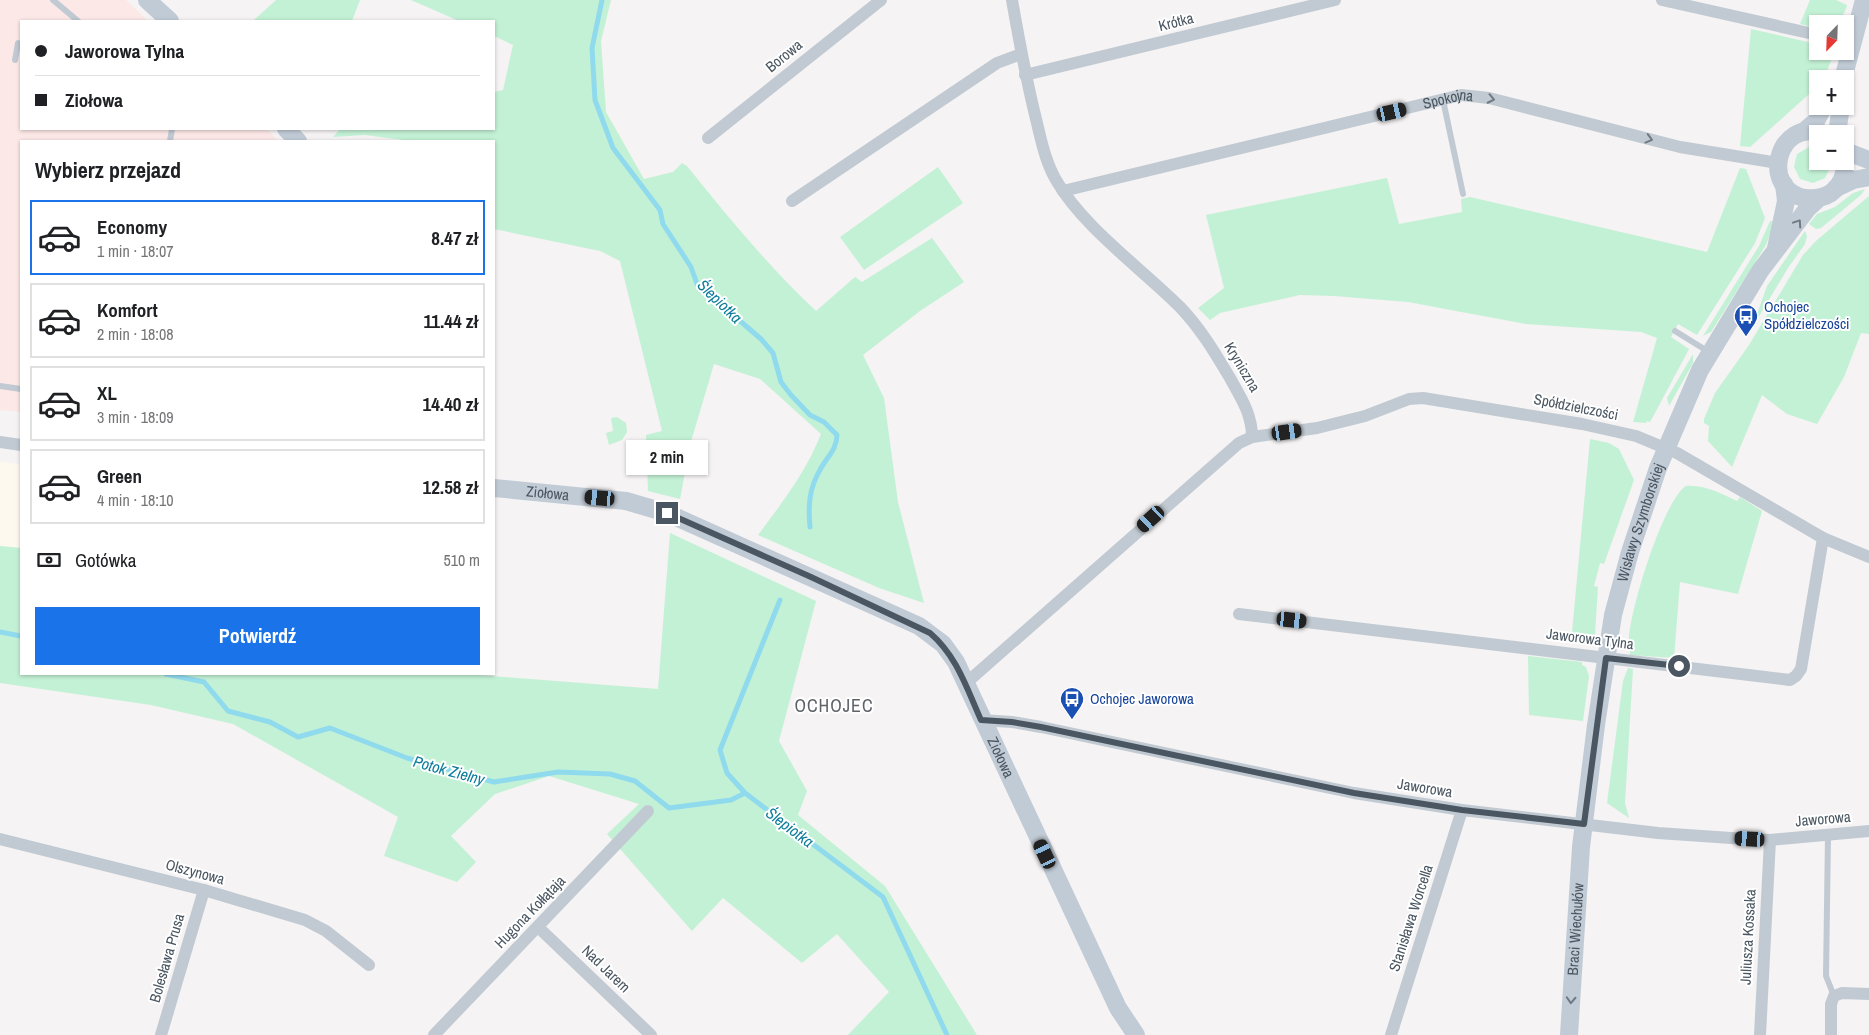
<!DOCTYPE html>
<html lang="pl">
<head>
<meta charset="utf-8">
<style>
  :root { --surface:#fff; --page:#f2f2f2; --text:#202124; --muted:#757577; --line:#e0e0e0; --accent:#1a73e8 }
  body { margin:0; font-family:"Archivo Narrow",sans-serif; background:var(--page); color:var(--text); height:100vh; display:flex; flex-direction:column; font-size:19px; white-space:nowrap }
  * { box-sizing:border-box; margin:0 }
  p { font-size:16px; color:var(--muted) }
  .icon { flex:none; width:28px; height:28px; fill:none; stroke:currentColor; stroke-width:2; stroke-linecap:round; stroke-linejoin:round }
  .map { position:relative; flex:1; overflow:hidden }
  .panel { position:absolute; left:20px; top:140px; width:475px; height:535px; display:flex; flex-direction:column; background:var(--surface); border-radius:0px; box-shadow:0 1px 4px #0004 }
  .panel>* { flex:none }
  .guide { position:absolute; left:20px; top:20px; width:475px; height:110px; border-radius:0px; box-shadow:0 1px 4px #0004; display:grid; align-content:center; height:110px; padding:0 15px; background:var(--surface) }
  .needle { width:32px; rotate:203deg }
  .controls { position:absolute; left:1809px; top:15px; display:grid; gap:10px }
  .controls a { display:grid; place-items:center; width:45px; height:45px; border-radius:0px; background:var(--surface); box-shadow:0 1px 4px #0004; font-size:25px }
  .end { position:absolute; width:22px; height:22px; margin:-11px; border:6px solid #4a5661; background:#fff; box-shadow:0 0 0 2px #fff }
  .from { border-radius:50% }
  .bubble { position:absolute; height:35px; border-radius:0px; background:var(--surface); box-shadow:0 1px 4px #0004; font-size:16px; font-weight:800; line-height:35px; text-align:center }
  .car { position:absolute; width:15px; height:30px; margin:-15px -8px; border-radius:6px; box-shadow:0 0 4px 1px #0007; background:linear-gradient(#222 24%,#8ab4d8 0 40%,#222 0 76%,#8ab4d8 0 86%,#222 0) }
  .guide b { display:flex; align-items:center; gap:18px; height:48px; font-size:19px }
  .guide b+b { border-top:1px solid var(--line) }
  .guide i { width:12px; height:12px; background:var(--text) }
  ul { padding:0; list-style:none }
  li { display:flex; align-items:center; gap:15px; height:75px; margin:0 10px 8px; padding:0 5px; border:2px solid var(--line); border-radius:0px }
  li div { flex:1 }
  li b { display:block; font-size:19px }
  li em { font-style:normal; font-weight:800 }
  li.selected { border-color:var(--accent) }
  li>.icon { width:45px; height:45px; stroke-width:1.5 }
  h2 { padding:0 15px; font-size:22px; line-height:60px }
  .pay { display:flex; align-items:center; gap:12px; height:55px; padding:0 15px; font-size:19px }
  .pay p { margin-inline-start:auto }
  .button { display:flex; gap:10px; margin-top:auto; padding:10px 15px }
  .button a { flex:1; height:58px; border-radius:0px; background:var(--accent); color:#fff; font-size:20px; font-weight:800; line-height:58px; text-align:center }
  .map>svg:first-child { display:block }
</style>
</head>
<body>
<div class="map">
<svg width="1869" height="1035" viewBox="0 0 1869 1035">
  <rect width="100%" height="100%" fill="#f5f3f3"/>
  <path fill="#fdf9ef" d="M0,462L21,464V548L0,546Z"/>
  <path fill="#fce8e6" d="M0,0H126L148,21H21V129H267L278,141H21V412L0,410Z"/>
  <path fill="#c3f1d5" d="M276,0H360L352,21H253Z
    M411,0H611L601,41L606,112L644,179L673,172L682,163L687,166C728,217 768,266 816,311L855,277L862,282L932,238L964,282L920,311L863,355L884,398L898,502L924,603L879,588L758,535C782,503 806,472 821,434L760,379L714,364L690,445L680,499L648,491L646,435L662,431L620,261L600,251L494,229V141H411L365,135L333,137L340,129H494V92L503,90L513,45L494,36V21H459Z
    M1810,0H1836L1847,5C1843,22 1833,24 1818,24L1817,28L1800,24Z
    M1751,29L1808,42L1817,46L1818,51H1826L1831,61L1824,79H1818L1817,87L1750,147L1740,146Z
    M1809,147L1817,148L1818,161H1830L1829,170L1825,178L1813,183L1800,179L1794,167L1797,154Z
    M938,167L963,203L864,270L840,237Z
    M1740,168L1746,169L1765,218L1755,243L1697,335L1678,324L1671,337L1689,349L1655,413L1650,422L1646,421L1647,423L1633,422L1657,338L1641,332L1526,324L1408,302L1334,296L1300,295L1220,313L1210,320L1198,308L1224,288L1206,215L1387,178L1399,224L1462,212L1461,199L1470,197L1707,252Z
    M1865,189L1861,195L1821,228L1816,229L1809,224L1817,214L1835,207L1853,193Z
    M1869,196V334L1861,333L1844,377L1817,424L1787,414L1762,395L1732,467L1708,441L1709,426L1704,423V419L1715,393L1749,345L1803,255L1817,240Z
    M1770,221H1775L1766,245L1711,332L1703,336L1759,246Z
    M1805,231L1807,236L1805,244L1788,268L1752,328L1767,286Z
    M1693,354V363L1669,406L1667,398Z
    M617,417L626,423L627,432L622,440L609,445L606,433L613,431L611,418Z
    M1590,439L1609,443L1619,449L1634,480L1604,564L1600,563L1594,586L1598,587L1595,634L1590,644L1571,643Z
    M1686,486C1703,484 1723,494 1737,501L1740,497L1762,511L1738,594L1680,582L1674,658L1630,655C1630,650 1629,644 1629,639C1630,610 1663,501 1686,486Z
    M670,533L816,601L779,741L807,791L798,815L885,886L977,1035H848L889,992L837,934L802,963L723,898L692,931L607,834L639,804L549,776L495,794L451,836L476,862L457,882L384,856L398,817L233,724L151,705L0,683V546L21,548V674H467L658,689Z
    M1528,656L1582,662V665L1586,667L1589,676L1583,721L1529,715Z
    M1628,668L1633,669L1625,803L1629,818L1607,803L1623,681Z"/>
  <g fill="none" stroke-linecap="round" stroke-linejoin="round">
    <path stroke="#90daee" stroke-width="5" d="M602,0L592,48L595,100L613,148L660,210L663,224L691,267L697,284L761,339L773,353L781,382L791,395L810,415L824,422L837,435C837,450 826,458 820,470C809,488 808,507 810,527
      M780,600L720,750L727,773L745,793L883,897L947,1035
      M0,632L21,636
      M166,674L204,682L228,711L270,722L298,737L330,728L407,758L494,782L558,772L610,774L635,781L669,808L731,800L745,793"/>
    <path stroke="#c1cad2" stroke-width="6" d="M53,0L78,21
      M15,60L18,43
      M1443,100L1463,194
      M170,141L172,129
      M1675,331L1709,352
      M0,386L21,389
      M1828,835L1826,976L1834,996"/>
    <g stroke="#c1cad2" stroke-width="12">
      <path d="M1012,0C1019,40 1026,79 1036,119C1041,139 1045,161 1056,180C1083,227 1141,268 1180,307C1201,329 1215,353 1230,378C1241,398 1252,414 1252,437"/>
      <path d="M1662,0L1818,35"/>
      <path d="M1025,75L1335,0"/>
      <path d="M708,138L881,0"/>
      <path id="s1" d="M1063,191L1461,95L1489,98L1680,147L1778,163"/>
      <path d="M792,201L997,63L1021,54"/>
      <path d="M0,442L21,445"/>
      <path d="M1239,614L1790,680L1796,676L1801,669L1823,538"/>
      <path d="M965,684L1239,443L1252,437L1317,428L1365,416L1409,399L1423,398L1582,424L1636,436L1677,453L1823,538L1869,557"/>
      <path d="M981,720L1012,722L1041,727L1354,793L1462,810L1658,833L1731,838L1770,840L1869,831"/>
      <path d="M0,839L204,890L305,920L326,931L369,965"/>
      <path d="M538,927L651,1035"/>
      <path d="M161,1035L204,890"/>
      <path d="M434,1035L648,811"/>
      <path d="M1391,1035L1462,810"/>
      <path d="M1760,1035L1770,840"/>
      <path d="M1831,1035V1004L1834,996L1842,993L1869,994"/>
    </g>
    <g stroke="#c1cbd6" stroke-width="18">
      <path d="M147,0L170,21"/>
      <path d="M1843,79L1864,0"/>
      <path d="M286,129L298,141"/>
      <path d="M1803,132L1816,121L1824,106"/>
      <path d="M1824,134C1777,116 1759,190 1805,198C1814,199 1823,198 1831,193C1842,185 1846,172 1845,159"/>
      <path d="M1837,134L1841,106"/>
      <path d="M1845,151L1869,160"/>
      <path d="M1836,188L1853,180L1869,177"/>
      <path d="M1776,248L1786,201L1784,184"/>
      <path id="s2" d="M494,488L626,501L667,513L919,626L943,644L956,662L1118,1008L1136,1035"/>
      <path id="s3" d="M1569,1035L1581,847L1596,725L1613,615L1630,552L1658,468L1700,370L1760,271L1808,208L1819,198"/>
    </g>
  </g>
  <defs><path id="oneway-chevron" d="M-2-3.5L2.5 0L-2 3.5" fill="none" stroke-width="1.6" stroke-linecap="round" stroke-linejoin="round" transform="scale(1.25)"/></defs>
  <g stroke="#6e7983">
    <use href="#oneway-chevron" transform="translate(1491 99) rotate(12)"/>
    <use href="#oneway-chevron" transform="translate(1649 139) rotate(15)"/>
  </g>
  <g stroke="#6e7984">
    <use href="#oneway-chevron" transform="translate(1798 223) rotate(-56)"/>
    <use href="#oneway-chevron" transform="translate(1571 1000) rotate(93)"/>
  </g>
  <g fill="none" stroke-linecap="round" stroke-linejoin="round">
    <path stroke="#4a5661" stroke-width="6" d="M667,513L811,577L930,633C957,656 967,689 981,720L1012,722L1041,727L1354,793L1462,810L1584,824L1606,658L1679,666"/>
  </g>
  <defs>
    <g id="bus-pin" transform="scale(1.25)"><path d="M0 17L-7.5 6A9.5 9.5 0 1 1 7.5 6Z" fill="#1a4fb4" stroke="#fff"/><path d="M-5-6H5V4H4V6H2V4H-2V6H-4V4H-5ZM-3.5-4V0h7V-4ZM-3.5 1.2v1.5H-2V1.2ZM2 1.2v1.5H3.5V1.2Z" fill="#fff"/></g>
  </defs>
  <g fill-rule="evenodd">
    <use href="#bus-pin" x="1746" y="316"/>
    <use href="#bus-pin" x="1072" y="699"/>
  </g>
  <g text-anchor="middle" stroke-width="4" stroke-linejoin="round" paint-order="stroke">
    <g font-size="15" fill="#4a5661" stroke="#fff">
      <text transform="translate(1176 22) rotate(-14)" y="5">Krótka</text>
      <text transform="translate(784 56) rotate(-39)" y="5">Borowa</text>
      <text dy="5" stroke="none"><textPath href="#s1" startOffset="396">Spokojna</textPath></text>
      <text transform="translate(1242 367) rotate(59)" y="5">Kryniczna</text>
      <text transform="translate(1576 407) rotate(11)" y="5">Spółdzielczości</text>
      <text dy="5" stroke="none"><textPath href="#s2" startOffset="54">Ziołowa</textPath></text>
      <text dy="5" stroke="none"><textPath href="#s3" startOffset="519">Wisławy Szymborskiej</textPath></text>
      <text transform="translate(1590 639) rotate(7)" y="5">Jaworowa Tylna</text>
      <text dy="5" stroke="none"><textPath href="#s2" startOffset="609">Ziołowa</textPath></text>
      <text transform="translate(1425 788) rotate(9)" y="5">Jaworowa</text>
      <text transform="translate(1823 819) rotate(-5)" y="5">Jaworowa</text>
      <text transform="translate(195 872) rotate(15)" y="5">Olszynowa</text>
      <text transform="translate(530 912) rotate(-46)" y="5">Hugona Kołłątaja</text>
      <text transform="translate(1411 918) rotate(-72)" y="5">Stanisława Worcella</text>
      <text dy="5" stroke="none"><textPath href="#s3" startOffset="106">Braci Wiechułów</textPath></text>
      <text transform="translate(1748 937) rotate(-87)" y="5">Juliusza Kossaka</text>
      <text transform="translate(167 958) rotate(-74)" y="5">Bolesława Prusa</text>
      <text transform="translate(606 969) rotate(44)" y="5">Nad Jarem</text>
    </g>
    <g font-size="15" fill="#164399" stroke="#fff" text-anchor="start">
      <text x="1764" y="312">Ochojec<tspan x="1764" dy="17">Spółdzielczości</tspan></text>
      <text x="1090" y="704">Ochojec Jaworowa</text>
    </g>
    <g font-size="16" font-style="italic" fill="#0c7c9b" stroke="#fff">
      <text transform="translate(720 301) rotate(44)" y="6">Ślepiotka</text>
      <text transform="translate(449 770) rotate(15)" y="6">Potok Zielny</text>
      <text transform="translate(790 827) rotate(37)" y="6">Ślepiotka</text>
    </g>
    <g font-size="18" letter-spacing="1" fill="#5f6368" stroke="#fff">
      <text x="834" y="712">OCHOJEC</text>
    </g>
  </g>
</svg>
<div class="controls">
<a><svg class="needle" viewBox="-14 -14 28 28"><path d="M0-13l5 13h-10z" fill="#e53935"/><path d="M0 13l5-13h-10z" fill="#757577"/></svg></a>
<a>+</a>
<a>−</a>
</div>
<i class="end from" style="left:1679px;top:666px"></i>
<i class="end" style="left:667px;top:513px"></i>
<div class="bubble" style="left:626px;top:440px;width:82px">2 min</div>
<i class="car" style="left:1392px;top:112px;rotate:77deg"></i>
<i class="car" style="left:1287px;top:432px;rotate:82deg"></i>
<i class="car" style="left:600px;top:498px;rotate:275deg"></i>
<i class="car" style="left:1151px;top:519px;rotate:228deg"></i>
<i class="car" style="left:1292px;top:620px;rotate:96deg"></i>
<i class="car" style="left:1750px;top:839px;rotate:273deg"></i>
<i class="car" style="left:1045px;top:854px;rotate:335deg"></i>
<div class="guide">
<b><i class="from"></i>Jaworowa Tylna</b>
<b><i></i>Ziołowa</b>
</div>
<section class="panel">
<h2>Wybierz przejazd</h2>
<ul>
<li class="selected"><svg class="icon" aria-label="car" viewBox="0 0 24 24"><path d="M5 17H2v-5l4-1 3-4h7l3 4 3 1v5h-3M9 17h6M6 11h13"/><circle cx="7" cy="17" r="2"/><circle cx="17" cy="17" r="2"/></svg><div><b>Economy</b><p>1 min · 18:07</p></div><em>8.47 zł</em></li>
<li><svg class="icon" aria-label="car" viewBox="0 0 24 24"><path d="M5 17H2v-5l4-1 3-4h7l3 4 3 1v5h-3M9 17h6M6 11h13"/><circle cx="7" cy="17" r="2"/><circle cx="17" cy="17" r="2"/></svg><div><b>Komfort</b><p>2 min · 18:08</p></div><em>11.44 zł</em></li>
<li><svg class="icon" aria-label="car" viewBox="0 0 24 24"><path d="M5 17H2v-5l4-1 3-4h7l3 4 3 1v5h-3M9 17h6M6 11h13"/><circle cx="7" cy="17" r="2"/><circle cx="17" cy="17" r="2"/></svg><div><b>XL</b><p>3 min · 18:09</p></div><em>14.40 zł</em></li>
<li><svg class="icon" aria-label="car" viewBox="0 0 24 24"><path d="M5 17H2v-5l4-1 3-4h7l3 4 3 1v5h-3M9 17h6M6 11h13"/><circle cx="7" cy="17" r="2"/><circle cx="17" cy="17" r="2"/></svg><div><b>Green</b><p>4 min · 18:10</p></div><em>12.58 zł</em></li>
</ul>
<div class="pay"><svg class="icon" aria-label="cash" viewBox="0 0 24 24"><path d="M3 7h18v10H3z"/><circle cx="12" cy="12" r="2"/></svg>Gotówka<p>510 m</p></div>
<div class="button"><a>Potwierdź</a></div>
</section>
</div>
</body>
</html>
